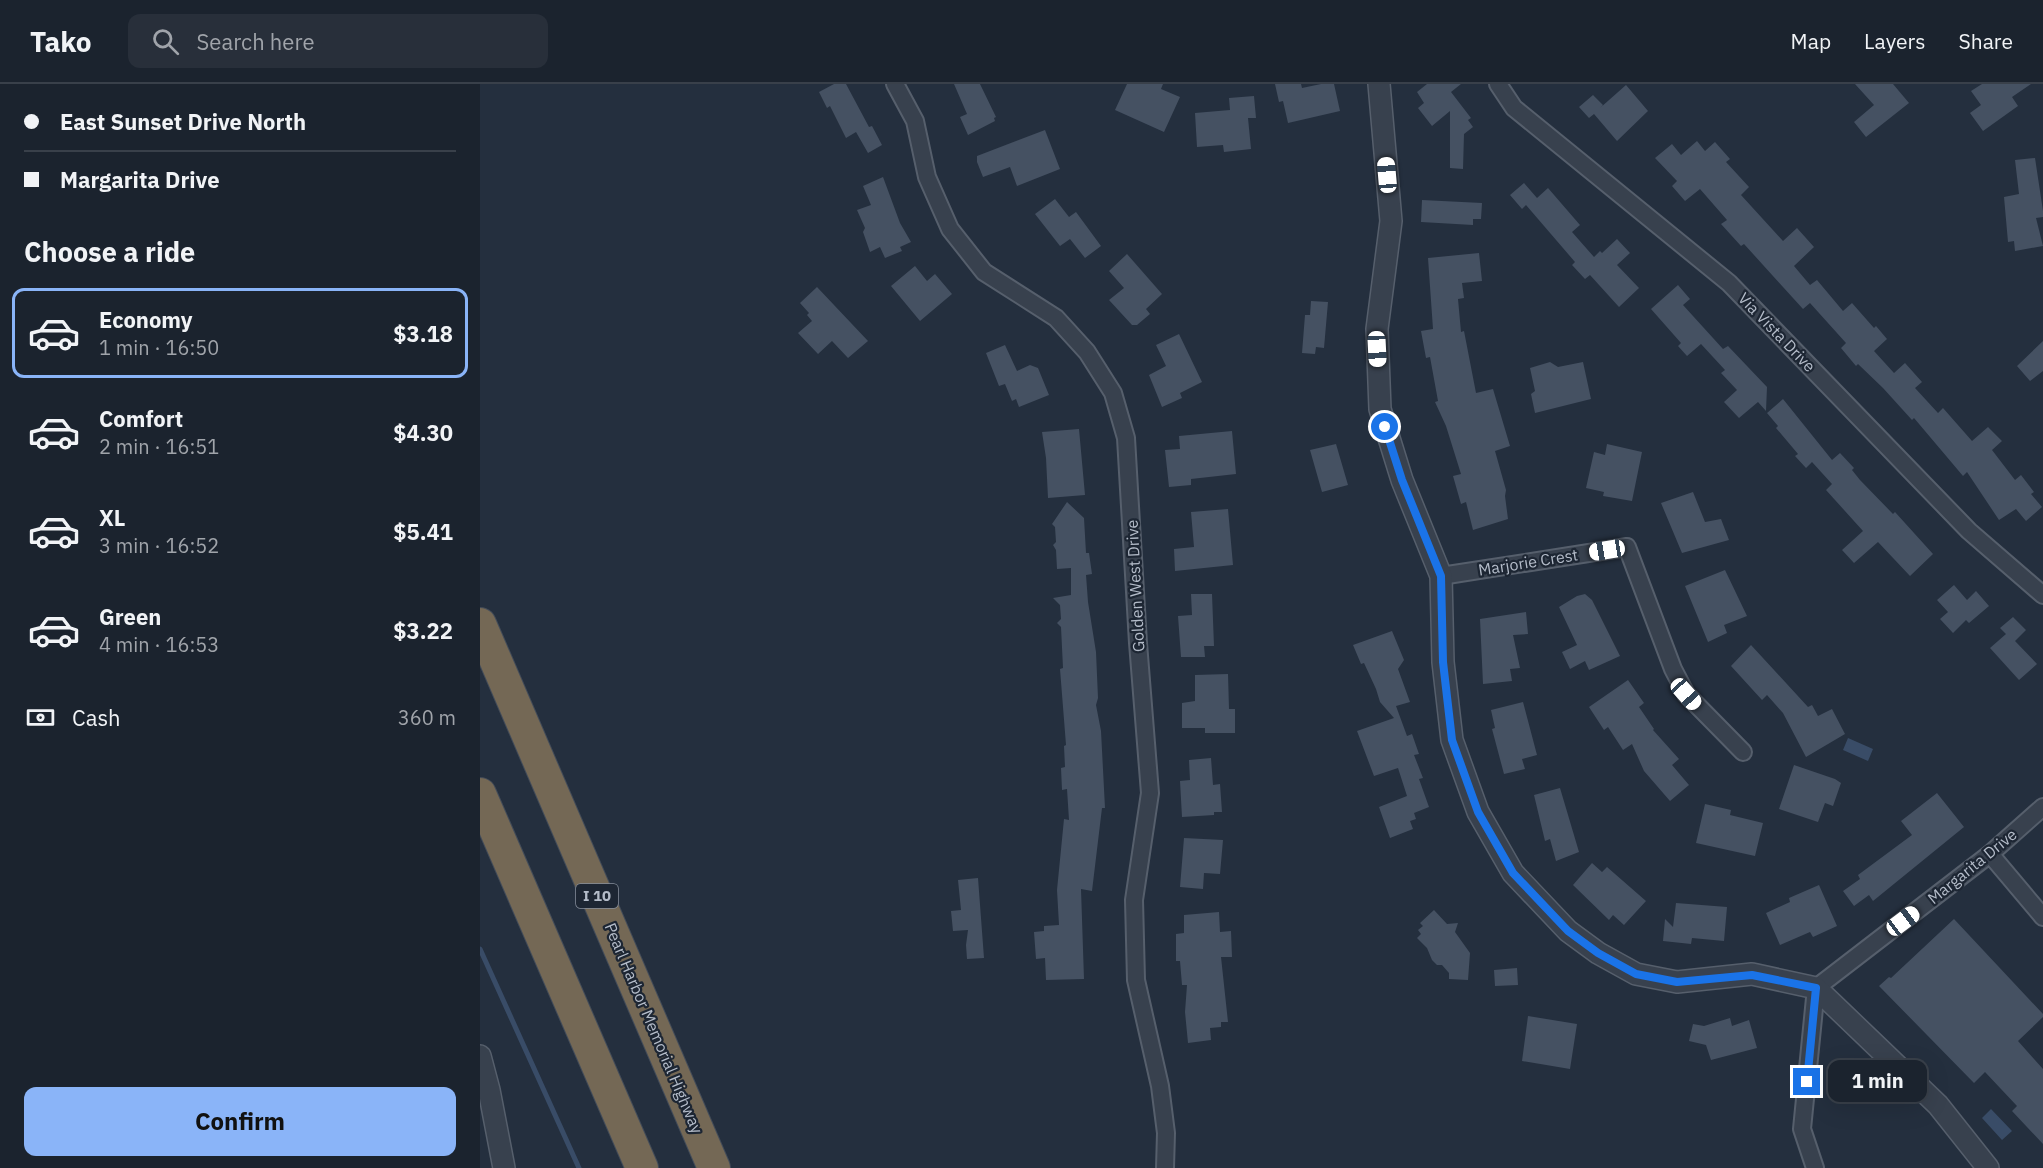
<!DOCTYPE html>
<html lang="en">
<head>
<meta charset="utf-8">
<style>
  :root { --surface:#1b232e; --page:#282f3a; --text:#f1f3f6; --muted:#a0a4aa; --line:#39404a; --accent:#8ab4f8 }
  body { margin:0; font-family:"IBM Plex Sans",sans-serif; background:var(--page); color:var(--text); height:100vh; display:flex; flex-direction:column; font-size:22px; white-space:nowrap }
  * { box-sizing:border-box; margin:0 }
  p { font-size:20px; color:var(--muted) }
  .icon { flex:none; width:33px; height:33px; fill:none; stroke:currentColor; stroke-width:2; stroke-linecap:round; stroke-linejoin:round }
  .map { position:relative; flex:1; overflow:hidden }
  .drawer { display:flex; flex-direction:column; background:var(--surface); width:480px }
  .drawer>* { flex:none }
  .guide { display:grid; align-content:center; height:132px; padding:0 24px; background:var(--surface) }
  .end { position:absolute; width:27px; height:27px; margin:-14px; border:8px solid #1a73e8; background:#fff; box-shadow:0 0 0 3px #fff }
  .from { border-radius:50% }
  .bubble { position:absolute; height:42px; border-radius:12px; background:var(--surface); box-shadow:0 6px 24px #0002,0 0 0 2px var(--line); font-size:20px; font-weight:800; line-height:42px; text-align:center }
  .car { position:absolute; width:18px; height:36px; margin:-18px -9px; border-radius:8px; box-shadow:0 0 4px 2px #0007; background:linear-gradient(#fff 24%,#345 0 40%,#fff 0 76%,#345 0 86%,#fff 0) }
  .guide b { display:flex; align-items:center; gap:21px; height:57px; font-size:22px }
  .guide b+b { border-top:2px solid var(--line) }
  .guide i { width:15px; height:15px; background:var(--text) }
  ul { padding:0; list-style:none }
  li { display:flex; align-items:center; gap:18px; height:90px; margin:0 12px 9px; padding:0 12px; border:3px solid transparent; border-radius:12px }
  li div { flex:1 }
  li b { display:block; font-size:22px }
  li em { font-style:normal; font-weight:800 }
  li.selected { border-color:var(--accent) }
  li>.icon { width:54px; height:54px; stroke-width:1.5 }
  h2 { padding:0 24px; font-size:27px; line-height:72px }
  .pay { display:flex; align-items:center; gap:15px; height:66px; padding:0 24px; font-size:22px }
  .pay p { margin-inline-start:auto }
  .cta { display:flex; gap:12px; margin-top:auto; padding:12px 24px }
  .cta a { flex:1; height:69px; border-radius:12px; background:var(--accent); color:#111; font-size:24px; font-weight:800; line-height:69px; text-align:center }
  header { display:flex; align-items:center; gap:36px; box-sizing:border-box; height:84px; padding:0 30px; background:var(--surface); border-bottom:2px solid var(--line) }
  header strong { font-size:28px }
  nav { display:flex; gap:33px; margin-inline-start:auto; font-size:21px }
  .search { width:420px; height:54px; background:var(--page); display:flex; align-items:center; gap:15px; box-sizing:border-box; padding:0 21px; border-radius:12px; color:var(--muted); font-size:22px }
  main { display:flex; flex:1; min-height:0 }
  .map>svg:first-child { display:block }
</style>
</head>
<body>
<header>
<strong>Tako</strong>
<div class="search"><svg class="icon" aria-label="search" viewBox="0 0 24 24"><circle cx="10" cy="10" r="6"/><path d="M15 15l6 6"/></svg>Search here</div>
<nav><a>Map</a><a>Layers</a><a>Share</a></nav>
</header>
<main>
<section class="drawer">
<div class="guide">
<b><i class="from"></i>East Sunset Drive North</b>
<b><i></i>Margarita Drive</b>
</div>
<h2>Choose a ride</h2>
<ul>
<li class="selected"><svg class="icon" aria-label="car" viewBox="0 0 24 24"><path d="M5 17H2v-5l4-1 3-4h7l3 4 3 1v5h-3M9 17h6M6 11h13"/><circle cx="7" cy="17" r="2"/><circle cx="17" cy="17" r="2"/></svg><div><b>Economy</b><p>1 min · 16:50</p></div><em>$3.18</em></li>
<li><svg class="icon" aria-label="car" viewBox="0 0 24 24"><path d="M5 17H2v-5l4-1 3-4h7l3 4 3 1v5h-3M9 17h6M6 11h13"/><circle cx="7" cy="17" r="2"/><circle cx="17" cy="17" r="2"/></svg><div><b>Comfort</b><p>2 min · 16:51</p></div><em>$4.30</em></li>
<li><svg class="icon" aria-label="car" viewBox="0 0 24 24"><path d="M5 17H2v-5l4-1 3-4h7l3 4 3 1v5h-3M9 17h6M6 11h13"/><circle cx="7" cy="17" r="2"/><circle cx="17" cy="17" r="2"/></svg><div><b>XL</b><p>3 min · 16:52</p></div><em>$5.41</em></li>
<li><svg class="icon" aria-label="car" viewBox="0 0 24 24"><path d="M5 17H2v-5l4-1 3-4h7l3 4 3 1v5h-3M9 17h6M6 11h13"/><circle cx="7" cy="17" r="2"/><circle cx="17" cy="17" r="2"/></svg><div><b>Green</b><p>4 min · 16:53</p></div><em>$3.22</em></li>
</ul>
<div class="pay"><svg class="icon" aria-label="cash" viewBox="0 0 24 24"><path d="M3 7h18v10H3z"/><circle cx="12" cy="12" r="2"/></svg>Cash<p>360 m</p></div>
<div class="cta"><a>Confirm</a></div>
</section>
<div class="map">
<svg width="1563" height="1084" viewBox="0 0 1563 1084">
  <rect width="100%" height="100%" fill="#242f3e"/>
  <path fill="#394c67" d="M1368,654L1393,665L1388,677L1363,666Z
    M1511,1025L1532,1047L1522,1056L1502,1034Z"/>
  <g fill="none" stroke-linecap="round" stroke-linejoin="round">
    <path stroke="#394c67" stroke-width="5" d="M0,865L99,1084"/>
  </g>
  <path fill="#455162" d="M354,0H366L389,43L392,42L402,61L388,69L376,48L366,54L350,22L347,24L339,8Z
    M474,0H500L516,33L514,34L515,37L488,51L480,33L487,30Z
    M647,0H683L681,5L700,13L684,48L635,26Z
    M795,0H821L822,4L841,0H854L860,27L808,39L803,17L799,18Z
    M947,0H981L971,8L991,34L988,36L993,43L984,50L983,85L970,84V27L952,42L938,24L944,19L937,8Z
    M1375,0H1413L1429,19L1386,53L1374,38L1394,21Z
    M1502,0H1551L1532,13L1538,22L1503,47L1490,29L1501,21L1491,7Z
    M1146,1L1168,27L1137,57L1114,30L1109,34L1099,23L1113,11L1123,21L1120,24Z
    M774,12L776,34H768L771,65L744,68L743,61L717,63L715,29L750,26L749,14Z
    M565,46L580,85L537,102L530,83L503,93L497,78V72Z
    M1217,57L1225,67L1235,58L1250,75L1246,78L1269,103L1261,111L1303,157L1317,144L1334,163L1314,182L1330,201L1337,196L1363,227L1372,219L1394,244L1396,242L1407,255L1394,267L1414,289L1425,279L1442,298L1435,304L1458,329L1463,324L1492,357L1508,343L1522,357L1512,366L1535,396L1541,391L1554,408L1551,410L1562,423L1546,437L1536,425L1519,436L1487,388L1483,392L1434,334L1432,336L1403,304L1378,280L1376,282L1361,264L1366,259L1330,219L1323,225L1264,160L1261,162L1241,140L1247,136L1220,105L1205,117L1192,102L1197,97L1175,74L1192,60L1201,71Z
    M1555,74L1563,127V133L1556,134L1563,162L1535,167L1534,157L1528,158L1524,113L1539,110L1535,76Z
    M403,93L420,139L431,158L420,163L422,167L405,174L400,163L390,168L383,148L385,144L377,126L391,121L383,102Z
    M1044,99L1057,114L1068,104L1100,141L1092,148L1114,173L1120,167L1122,169L1137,155L1150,169L1137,181L1159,204L1139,223L1110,191L1105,195L1092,181L1095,178L1046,121L1042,125L1030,111Z
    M575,115L589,133L596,128L621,162L605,174L590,155L580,162L555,130Z
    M942,116L1002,119L1001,135H993V141L941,138Z
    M999,169L1002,197L982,199L984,214L978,215L981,248L984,247L996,309L1013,305L1030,362L1015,367L1026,406L1025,412L1028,435L993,446L986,418L981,420L973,392L981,390L966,342L955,318L958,317L950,273L946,274L941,247L953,245L948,174Z
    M647,170L682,210L666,225L670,230L657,241H652L629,216L644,204L629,187Z
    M435,182L447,197L455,190L472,210L440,237L411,202Z
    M1198,201L1210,215L1203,221L1243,265L1248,262L1287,303L1286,327L1278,318L1259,334L1244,318L1257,306L1241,289L1245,286L1221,260L1207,272L1198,262L1201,259L1171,225Z
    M337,203L388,257L368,274L352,257L338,270L318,249L332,237L327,231L329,229L320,219Z
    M831,217L848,218L844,264L836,263L835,270L822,269L825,231H830Z
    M699,250L722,298L700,309L702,314L682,323L669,291L686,282L676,261Z
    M1563,257V287L1550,297L1537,282Z
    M525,261L537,287L550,281L558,284L569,311L539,323L536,315L532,317L525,300L519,302L506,269Z
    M1070,278L1078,283L1103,278L1111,315L1055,329L1051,310L1055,307L1050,284Z
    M1303,315L1352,376L1360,369L1374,384L1372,386L1380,396L1413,430L1415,428L1453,470L1430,492L1398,458L1374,479L1362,466L1383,447L1346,406L1352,400L1332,378L1326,384L1315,372L1318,370L1296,344L1298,342L1287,329Z
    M599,345L605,411L568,414L566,374L562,348Z
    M752,347L756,390L711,395V401L689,403L685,366L700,365L699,352Z
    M856,360L868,401L842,408L830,366Z
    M1127,360L1162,368L1152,417L1123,412L1124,408L1106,404L1114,368L1125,371Z
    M1213,408L1225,438L1241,435L1249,456L1202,469L1181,419Z
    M587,418L604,434L606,469H609L612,490L606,491L608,518L616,568L618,614L616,621L621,647L625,724H622L612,807L601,805L604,895L566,896L565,874L556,875L554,848L564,847V842L579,841L577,806L584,735L589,736L587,705L582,706L581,684L585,683L584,662L586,661L580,585L583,584L581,543L577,539L581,535L580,521L573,514L591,511V484L577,485L576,466L573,461L576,458L575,443L572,440Z
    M748,425L753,481L695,487L694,465L714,463L711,428Z
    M1245,486L1267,532L1244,541L1247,549L1228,558L1205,502Z
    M1474,501L1487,516L1496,507L1509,522L1489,539L1486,536L1473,549L1460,535L1468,528L1457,516Z
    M711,510H732L734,562H724L725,573H701L698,532L712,531Z
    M1105,510L1112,516L1140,572L1109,586L1105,577L1090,585L1082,568L1097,561L1079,523L1097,512Z
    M1046,528L1048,550L1033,551L1040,584L1030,585L1032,597L1003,600L1000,535Z
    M1533,533L1546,546L1535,557L1557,580L1539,596L1510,564L1526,550L1520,544Z
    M912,547L924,576L918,585L930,618L916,622L927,652L932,650L939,670L934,671L943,694L939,695L949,723L934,729L936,735L930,737L933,745L910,754L899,723L927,712L918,684L894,692L877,647L914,634L900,618L896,605L884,579L881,580L873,561Z
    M1271,561L1328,623L1332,621L1338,632L1352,625L1365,650L1326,673L1303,629L1287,611L1282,616L1251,582Z
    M748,590L749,625H755V649H725V644H702V619L715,617V591Z
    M1148,596L1164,619L1159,623L1174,645L1173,646L1199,675L1192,681L1209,701L1190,717L1164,687L1152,660L1143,666L1128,643L1124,646L1109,623Z
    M1043,618L1057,671L1042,675L1045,685L1024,690L1012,645L1015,644L1011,626Z
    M731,674L733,701L740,700L742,728H734V731L702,733L700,697L710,696L709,676Z
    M1314,681L1355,695L1361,699L1353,722L1345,719L1338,738L1299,725Z
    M1080,704L1099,768L1076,777L1070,755L1065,757L1054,711Z
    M1457,709L1484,743L1393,817L1389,811L1374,822L1363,807L1380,795L1378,791L1432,751L1421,737Z
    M1225,720L1251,726L1250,731L1283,739L1275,772L1216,759Z
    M704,754L743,756L740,790L724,789L723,805L700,803Z
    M1112,779L1122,788L1127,783L1166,817L1144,841L1133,831L1129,836L1093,801Z
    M498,794L504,874L487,875L486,861L488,846L473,847L471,827L481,826L478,796Z
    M1339,801L1357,842L1333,853L1330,848L1300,861L1286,829L1310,818L1309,814Z
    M1196,819L1247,823L1244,857L1212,854L1211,860L1183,857L1185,835L1193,843Z
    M954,826L967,840L978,839L975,848L990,869L988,896L969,895V889L962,881H957L952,876L947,864L937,854L941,850L938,846L943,842L940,839Z
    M739,828L740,848L751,847L752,873H741L748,938H741V943L730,944L731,956L708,959L705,928L707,901H702L700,877H696V850L704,849V831Z
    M1474,835L1563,930V933L1538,957L1563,985V1060L1532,1027L1537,1022L1505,988L1494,999L1399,902L1409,893L1411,894Z
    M1037,884L1038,901L1015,902L1014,886Z
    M1048,932L1097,940L1090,985L1042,977Z
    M1250,934L1252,942L1269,936L1277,964L1231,976L1226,961L1209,957L1213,940L1224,942Z"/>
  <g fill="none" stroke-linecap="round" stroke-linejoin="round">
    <g stroke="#565f6c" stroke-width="20">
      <path id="minor" d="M415,0L435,37L447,93L470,145L504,188L576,234L607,268L633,309L646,354L658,559L670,709L654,816L656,896L680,1002L686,1049L685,1084
        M1018,0L1034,24L1249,199L1489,447L1563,511
        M961,492L1147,463L1193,585L1206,610L1263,668
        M1510,770L1563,833
        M1335,1084L1322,1045L1336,904L1510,770L1563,723"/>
    </g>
    <g stroke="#565f6c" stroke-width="24">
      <path id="tertiary" d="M899,0L911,137L897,245L900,325L922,396L961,492L963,578L972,656L998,728L1033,789L1088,847L1118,869L1156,890L1197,898L1272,890L1336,904L1458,1021L1508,1084
        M0,972L9,1006L24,1084"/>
    </g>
    <g stroke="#434c59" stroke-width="34">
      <path id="motorway" d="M0,540L234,1084
        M0,710L162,1084"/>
    </g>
    <use href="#minor" stroke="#38414e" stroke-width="16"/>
    <use href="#tertiary" stroke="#38414e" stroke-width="21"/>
    <use href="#motorway" stroke="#746855" stroke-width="32"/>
  </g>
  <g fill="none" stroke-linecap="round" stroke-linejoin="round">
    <path stroke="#1a73e8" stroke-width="8" d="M905,343L922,396L961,492L963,578L972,656L998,728L1033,789L1088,847L1118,869L1156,890L1197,898L1272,891L1336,904L1327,998"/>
  </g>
  <g text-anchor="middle" stroke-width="4.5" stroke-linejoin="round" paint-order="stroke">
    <rect fill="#1d2633" stroke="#878f9c" stroke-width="1.5" x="96" y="800" width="42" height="24" rx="4.5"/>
    <g font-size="15" font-weight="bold" fill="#b4bcc9">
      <text x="117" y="817">I 10</text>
    </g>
    <g font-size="16" fill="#b4bcc9" stroke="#1d2633">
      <text transform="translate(1297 248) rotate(46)" y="6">Via Vista Drive</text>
      <text transform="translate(1048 478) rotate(-9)" y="6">Marjorie Crest</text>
      <text transform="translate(655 502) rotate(-93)" y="6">Golden West Drive</text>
      <text transform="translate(1492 782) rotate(-39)" y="6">Margarita Drive</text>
      <text transform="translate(174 944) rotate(67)" y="6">Pearl Harbor Memorial Highway</text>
    </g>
  </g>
</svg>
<i class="end from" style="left:905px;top:343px"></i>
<i class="end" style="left:1327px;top:998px"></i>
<div class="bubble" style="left:1348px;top:976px;width:99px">1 min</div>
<i class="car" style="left:907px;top:91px;rotate:355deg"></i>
<i class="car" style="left:897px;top:265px;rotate:177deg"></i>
<i class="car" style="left:1127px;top:466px;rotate:261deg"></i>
<i class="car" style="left:1206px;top:610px;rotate:138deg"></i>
<i class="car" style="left:1423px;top:837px;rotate:53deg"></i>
</div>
</main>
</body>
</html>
